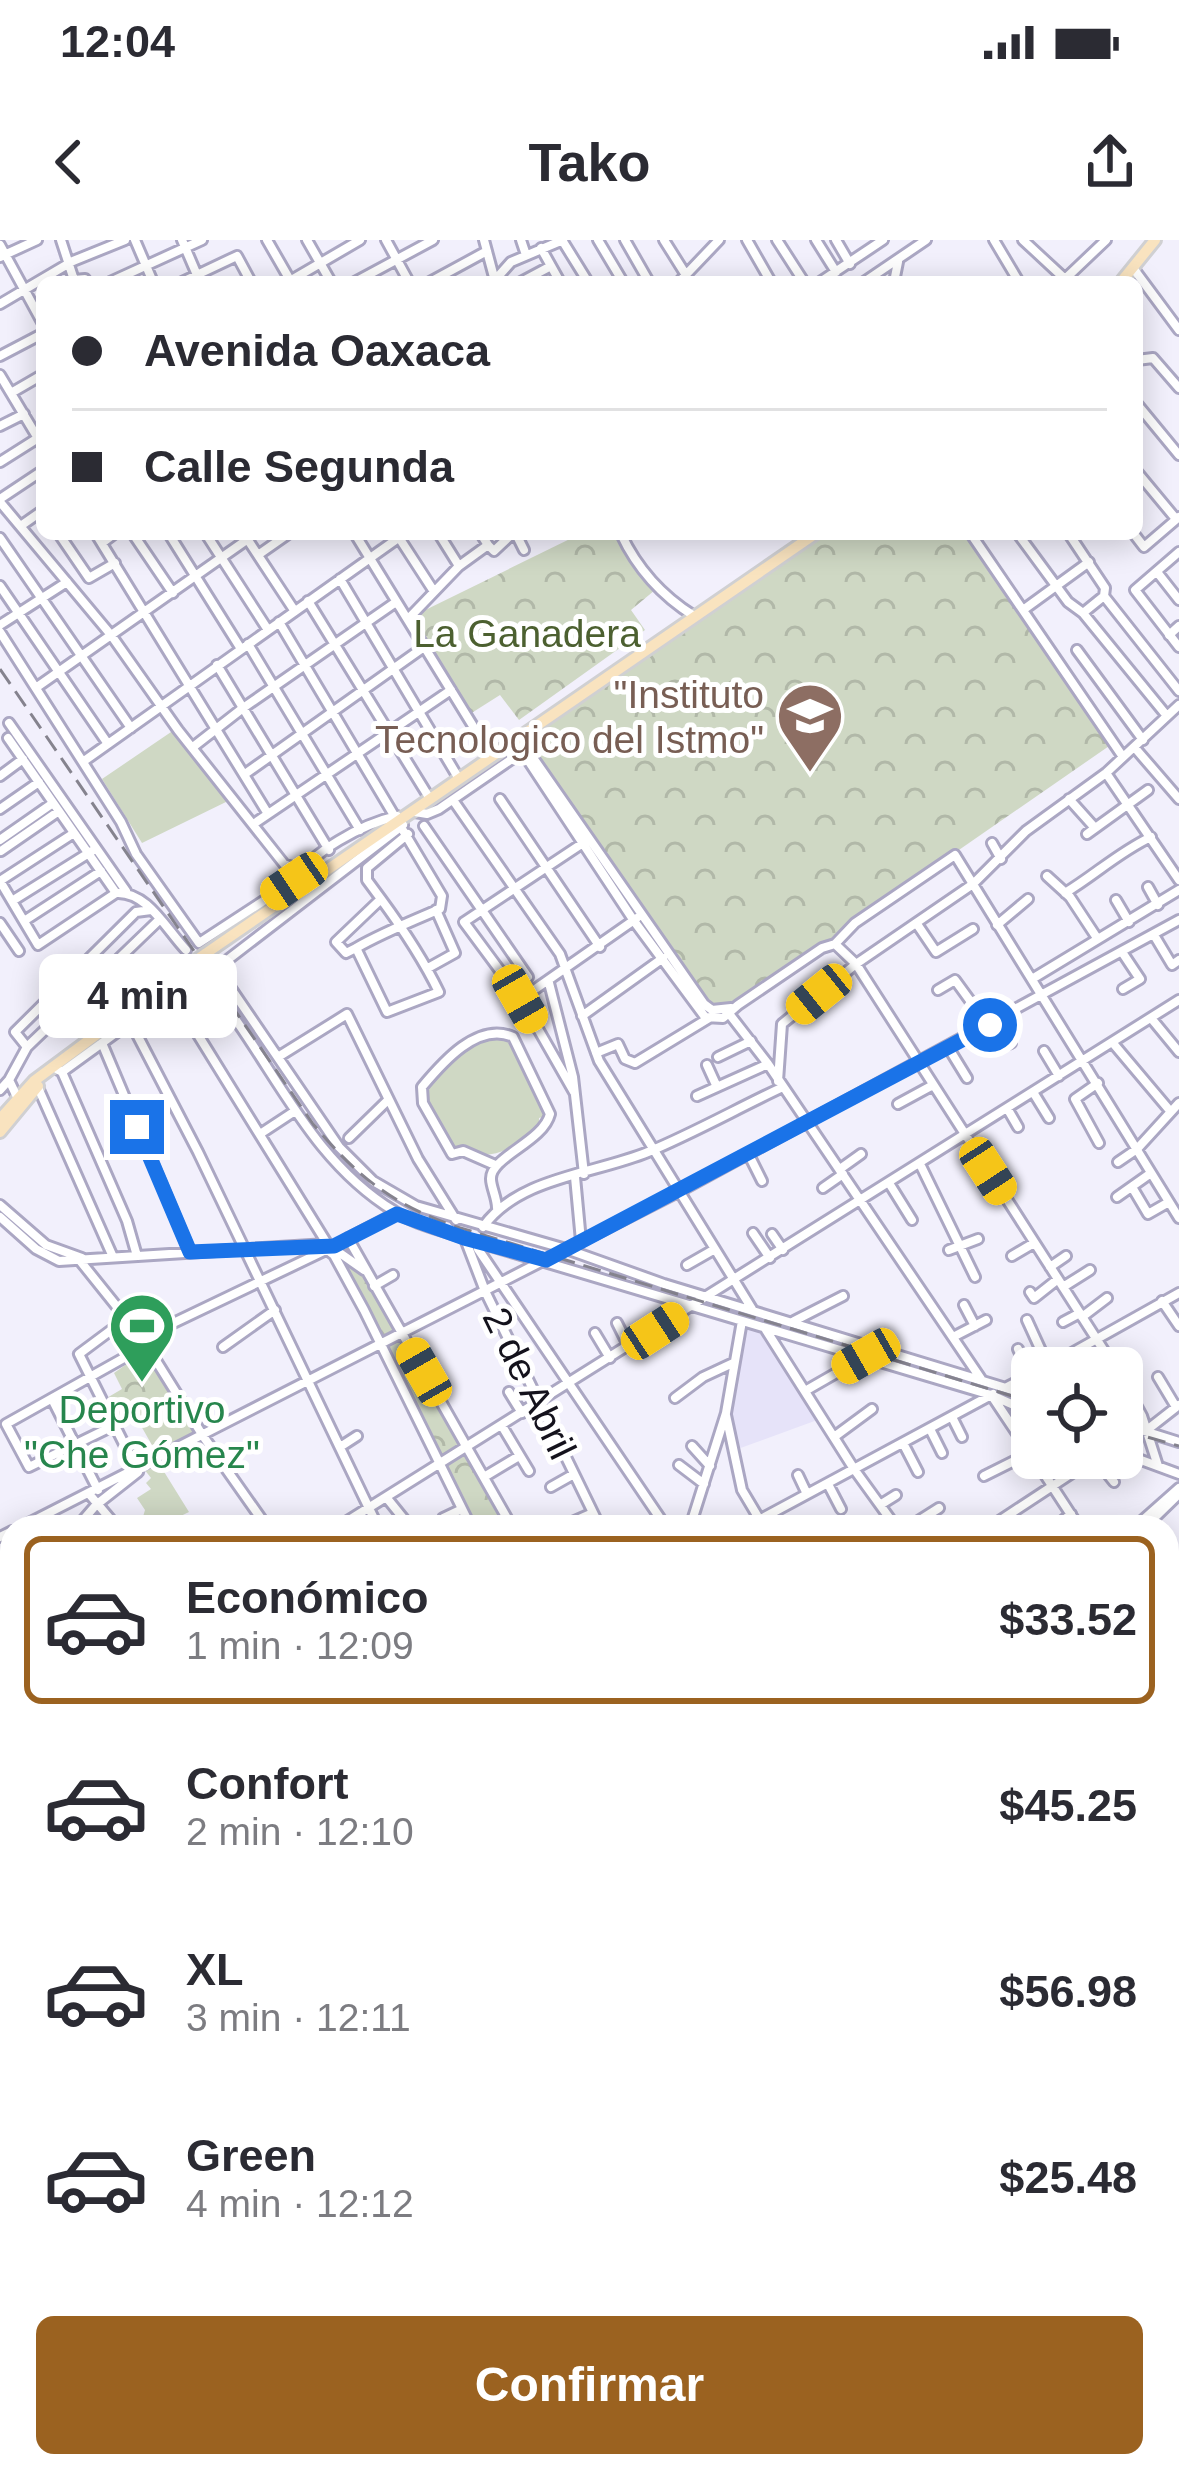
<!DOCTYPE html>
<html lang="es">
<head>
<meta charset="utf-8">
<style>
  :root { --surface:#fff; --page:#f2f2f3; --text:#2b2b33; --muted:#7c7c81; --line:#e1e1e2; --accent:#9b6220 }
  body { margin:0; font-family:Helvetica,sans-serif; background:var(--page); color:var(--text); height:100vh; display:flex; flex-direction:column; font-size:45px; white-space:nowrap }
  * { box-sizing:border-box; margin:0 }
  p { font-size:39px; color:var(--muted) }
  .icon { flex:none; width:66px; height:66px; fill:none; stroke:currentColor; stroke-width:2; stroke-linecap:round; stroke-linejoin:round }
  .map { position:relative; flex:1; overflow:hidden }
  .details { position:absolute; left:0px; top:1275px; width:1179px; height:963px; display:flex; flex-direction:column; background:var(--surface); border-radius:36px 36px 0 0; box-shadow:0 6px 30px #0003 }
  .details>* { flex:none }
  .banner { position:absolute; left:36px; top:36px; width:1107px; height:264px; border-radius:18px; box-shadow:0 6px 30px #0003; display:grid; align-content:center; height:264px; padding:0 36px; background:var(--surface) }
  .tools { position:absolute; left:1011px; top:1107px; display:grid; gap:24px }
  .tools a { display:grid; place-items:center; width:132px; height:132px; border-radius:18px; background:var(--surface); box-shadow:0 6px 30px #0003; font-size:60px }
  .end { position:absolute; width:54px; height:54px; margin:-27px; border:15px solid #1a73e8; background:#fff; box-shadow:0 0 0 6px #fff }
  .from { border-radius:50% }
  .bubble { position:absolute; height:84px; border-radius:18px; background:var(--surface); box-shadow:0 6px 30px #0003; font-size:39px; font-weight:700; line-height:84px; text-align:center }
  .car { position:absolute; width:36px; height:72px; margin:-36px -18px; border-radius:15px; box-shadow:0 0 9px 3px #0007; background:linear-gradient(#f5c518 24%,#345 0 40%,#f5c518 0 76%,#345 0 86%,#f5c518 0) }
  .banner b { display:flex; align-items:center; gap:42px; height:114px; font-size:45px }
  .banner b+b { border-top:3px solid var(--line) }
  .banner i { width:30px; height:30px; background:var(--text) }
  ul { padding:21px 0 0; list-style:none }
  li { display:flex; align-items:center; gap:36px; height:168px; margin:0 24px 18px; padding:0 12px; border:6px solid transparent; border-radius:18px }
  li div { flex:1 }
  li b { display:block; font-size:45px }
  li em { font-style:normal; font-weight:700 }
  li.active { border-color:var(--accent) }
  li>.icon { width:108px; height:108px; stroke-width:1.5 }
  .primary-button { display:flex; gap:24px; margin-top:auto; padding:24px 36px }
  .primary-button a { flex:1; height:138px; border-radius:18px; background:var(--accent); color:#fff; font-size:48px; font-weight:700; line-height:138px; text-align:center }
  .status { display:flex; justify-content:space-between; align-items:center; height:84px; padding:0 60px; background:var(--surface); direction:ltr }
  .status svg { height:33px; fill:currentColor }
  header { display:flex; justify-content:space-between; align-items:center; height:156px; padding:0 36px; background:var(--surface); font-size:54px; font-weight:700 }
  .map>svg:first-child { display:block }
</style>
</head>
<body>
<div class="status"><b>12:04</b><svg viewBox="0 0 49 12"><path d="M0 12V9h3v3zM5 12V6h3v6zM10 12V3h3v9zM15 12V0h3v12zM26 1h20v11H26zM47 4h2v5h-2z"/></svg></div>
<header><svg class="icon" aria-label="back" viewBox="0 0 24 24"><path d="M15 5l-7 7 7 7"/></svg>Tako<svg class="icon" aria-label="share" viewBox="0 0 24 24"><path d="M12 15V3M7 8l5-5 5 5M5 13v7h14v-7"/></svg></header>
<div class="map">
<svg width="1179" height="2237" viewBox="0 0 1179 2237">
  <defs>
    <pattern id="forest-crowns" width="20" height="18" patternUnits="userSpaceOnUse" patternTransform="scale(3)"><rect width="20" height="18" fill="#cfd8c4"/><path d="M2 6a3 3 0 1 1 6 0M12 15a3 3 0 1 1 6 0" fill="none" stroke="#b1b8a8"/></pattern>
  </defs>
  <rect width="100%" height="100%" fill="#f2f0fc"/>
  <path fill="#e6e3f9" d="M744,1087L765,1095L820,1179L735,1210L731,1166Z
    M209,2226H292L298,2237H203L200,2231Z"/>
  <path fill="#cfd8c4" d="M174,490L228,561L142,603L102,539Z
    M509,797L547,876L539,878V886C508,919 461,931 435,883C428,871 430,858 423,848C455,813 460,799 509,797Z
    M158,1222L189,1272L160,1286L140,1287L145,1270L137,1258L151,1249L146,1243L151,1238L144,1229Z
    M0,1368L12,1373V1499L0,1483Z"/>
  <path fill="url(#forest-crowns)" d="M580,294H616L632,322L655,350L631,370L645,390L519,480L500,455L470,474L411,377Z
    M815,294H971L1112,504L725,772L712,770L520,499Z
    M340,1010L364,1030L512,1287H471L338,1023Z
    M145,1111L195,1194L157,1214L136,1177L119,1185L105,1159L122,1149L114,1133Z"/>
  <g fill="none" stroke-linecap="round" stroke-linejoin="round">
    <path stroke="#a2cccc" stroke-width="6" d="M0,2196L12,2207
      M31,2226L42,2237"/>
    <g stroke="#aba7c3" stroke-width="14">
      <path id="minor" d="M61,0L74,40L85,39L87,42
        M135,0L153,42
        M182,0L200,42
        M267,0L290,40
        M307,0L331,42
        M386,0L409,42
        M484,0L495,41
        M521,0L526,15
        M562,0L588,42
        M598,0L623,42
        M625,0L649,42
        M664,0L686,35
        M747,0L771,42
        M777,0L804,42
        M816,0L836,32
        M836,0L850,24
        M994,0L1019,42
        M1023,0L1065,39L1106,0
        M0,5L42,82
        M541,8L560,42
        M0,17L37,0
        M1133,28L1179,90
        M495,40L511,22L563,0
        M110,42L202,0
        M182,42L237,16L251,42
        M288,42L360,0
        M355,42L433,0
        M430,42L487,11
        M521,42L551,26
        M679,42L719,0
        M820,42L883,0
        M864,42L926,0
        M894,42L898,22
        M0,64L73,21L125,0
        M0,116L42,94
        M1137,120L1153,118L1179,148
        M0,135L42,205
        M11,153L42,135
        M1137,164L1179,215
        M0,186L24,174
        M0,222L38,198
        M1137,232L1176,279
        M0,259L42,231
        M0,262L111,395L178,490L284,624L298,629
        M22,285L42,271
        M59,294L89,338L115,323
        M96,294L268,574
        M133,294L173,353
        M169,294L241,409
        M206,294L268,390
        M244,294L294,370
        M355,294L492,517
        M439,294L459,326
        M516,294L524,310
        M621,294C637,328 662,356 694,376
        M971,294L1123,517
        M1018,294L1068,362L1083,373L1167,476
        M1069,294L1105,348L1104,356L1083,373
        M1134,294L1144,307L1179,277
        M398,296L433,350
        M0,298L131,488
        M102,303L114,294
        M488,305L494,311L512,294
        M1179,312L1135,350L1179,407
        M258,315L288,294
        M1157,332L1179,360
        M340,339L459,539
        M0,346L108,504
        M1104,356L1179,451
        M308,361L430,559
        M1023,370L1089,322
        M408,379L459,326L488,305L481,294
        M279,382L442,656L440,669C412,681 382,693 356,708L387,772L439,752C423,719 403,689 381,659
        M0,385L67,342
        M0,392L121,582L136,614L199,703L294,641C311,612 362,584 397,576
        M1169,395L1179,386
        M248,404L360,590
        M1077,410L1143,500
        M217,425L329,610
        M37,447L248,299
        M9,483L126,651
        M8,498L116,653
        M520,499L704,764L712,770L731,768
        M516,502L634,681L705,777L723,778L738,765L822,708L835,704
        M193,507L243,468L396,362
        M1135,508L1179,559
        M84,521L404,294
        M1106,533L1179,640
        M245,534L424,407
        M0,536L23,519
        M500,559L600,707
        M1069,559L1095,588
        M453,560L560,714L599,821L752,1069
        M0,569L39,542
        M415,572L427,574L439,569L522,512
        M255,583L451,450
        M403,585L217,728L339,907L373,941L416,966L566,1009L664,1044L1032,1156
        M424,586L528,737L512,750
        M74,593L0,641L38,705L116,653C147,651 166,689 186,710
        M1087,594L1148,550
        M0,600L53,563
        M992,603L1001,619
        M1,611L59,571
        M1047,636L1070,657L1097,698
        M1148,647L1158,665
        M1065,653C1095,635 1119,612 1151,597
        M1116,660L1129,682
        M12,661L92,611
        M24,681L101,631
        M0,683L19,711
        M917,684L936,712L973,689
        M997,685L1028,659
        M1154,695L1172,725L1179,720
        M835,704L855,683L955,615L1179,978
        M835,704L856,724L1115,1128
        M356,708L346,713L336,702L381,659L367,640V628L408,594
        M1122,712L1140,739L1123,749
        M428,728L455,713L436,670
        M1032,739L1179,650
        M549,743L573,837L584,934
        M938,750L955,740L1003,806L1011,803
        M174,756L328,1005
        M521,759L637,678
        M727,771L768,824L981,1139
        M582,776L663,718
        M1151,778L1179,812
        M131,783L198,912L378,1287
        M1112,802L1171,872
        M102,803L190,1012
        M27,807L15,792L136,672L151,670
        M948,807L967,838
        M1044,811L1059,836
        M596,813L618,804L625,819L635,823L709,778
        M278,817L347,774L418,919L456,980
        M718,817L751,801
        M707,825L717,847
        M53,827L62,832L124,787L205,740C271,816 304,916 394,971C414,984 442,990 464,998L991,1155L1032,1173
        M62,832L127,981L137,1016
        M778,841L782,784L856,724L973,644L1026,591L1106,533L1179,465
        M36,843L113,1017
        M1098,843L1075,859L1099,903
        M0,850L9,840
        M574,852L521,759L464,682L583,603
        M1033,852L1049,878
        M697,856L768,824
        M18,859L9,840L27,807L158,681
        M898,864L933,845
        M1007,868L1018,887
        M260,894L295,871
        M349,898L388,860
        M749,915L762,941
        M1118,922L1137,909L1179,863
        M920,924L975,1037
        M495,925L463,911L452,914L423,863L422,847C442,823 478,781 513,797L550,874C543,902 490,917 491,939C491,947 497,958 497,968
        M840,929L861,914
        M575,937L581,1001
        M889,943L912,980
        M1132,947L1148,974L1169,962
        M823,948L843,934
        M1117,957L1151,933
        M0,965L46,1005L82,1018
        M0,977L36,1009L59,1021L327,1004L364,1030
        M483,987C518,937 595,934 648,912C694,893 738,868 783,847
        M753,993L770,1018
        M772,994L783,1010
        M348,998L512,1287
        M465,999L485,1051L600,1287
        M345,1000L397,973
        M478,1001V1009L666,1287
        M325,1008L334,1015L364,1070L471,1287
        M949,1010L978,999
        M1012,1016L1034,1003
        M77,1017L142,1098L203,1196L267,1287
        M687,1025L715,1009
        M1050,1027L1066,1016
        M374,1046L393,1035
        M1063,1047L1090,1030
        M1030,1052L1034,1058L1058,1039
        M1162,1061L1179,1086
        M964,1065L975,1086
        M1082,1077L1107,1058
        M1027,1080L1048,1126
        M794,1081L843,1056
        M1063,1082L1080,1073
        M617,1083L629,1107
        M766,1090L854,1229L896,1287
        M595,1093L610,1118
        M953,1097L986,1080
        M142,1098L326,1010
        M223,1107L275,1070
        M1018,1109L1030,1135
        M1045,1128L1179,1053
        M1158,1137L1176,1167
        M1122,1139L1142,1176L1158,1226
        M1007,1147L1032,1134
        M805,1151L866,1116
        M509,1152L522,1173
        M992,1156L1032,1216
        M675,1158L703,1137L733,1123
        M52,1159L98,1250
        M726,1175L742,1250L764,1287
        M952,1177L962,1197
        M1122,1184L1179,1202
        M115,1185L29,1227L6,1184L147,1105
        M502,1186L529,1231
        M930,1189L942,1213
        M1147,1190L1179,1165
        M834,1197L872,1169
        M903,1203L918,1232
        M692,1206L710,1226
        M340,1207L357,1196
        M1122,1213L1179,1234
        M1034,1218L1079,1287
        M679,1225L704,1244
        M798,1235L807,1254
        M984,1236L1030,1213
        M484,1237L519,1216
        M828,1244L841,1269
        M551,1247L574,1234
        M90,1255L117,1287
        M386,1257L407,1283
        M880,1265L896,1255
        M443,1278L462,1269
        M568,1284L593,1273
        M21,1287L678,952L1179,680
        M77,1287L96,1265L138,1232L79,1114L126,1079
        M338,1287L1179,760
        M690,1287L726,1173L742,1081
        M746,1287L993,1154
        M909,1287L939,1268
        M990,1287L1095,1218L1114,1242
        M1055,1287L1071,1274
        M1135,1287L1179,1248
        M1145,1287L1178,1255
        M0,1297L12,1291
        M0,1366L12,1369
        M1167,1394L1179,1387
        M1167,1417L1179,1434
        M1167,1470L1179,1462
        M0,1500L9,1510
        M1167,1505L1179,1497
        M8,1521L12,1525
        M0,1546L12,1561
        M0,1587L12,1601
        M0,1619L12,1612
        M0,1625H6L12,1638
        M1167,1644L1179,1637
        M1167,1696L1179,1713
        M1171,1764L1178,1778
        M1167,1806L1168,1805
        M1167,1815L1179,1809
        M0,1816L12,1809
        M0,1872L12,1866
        M0,1883L12,1905
        M0,1936L12,1931
        M1167,1952L1179,1971
        M0,1978L12,1972
        M1167,1979L1179,1972
        M0,2013L12,2007
        M1167,2026L1179,2044
        M1167,2081L1179,2090
        M8,2175L12,2173
        M0,2182L12,2194
        M1167,2189L1179,2181
        M1167,2202L1179,2206
        M43,2226L52,2237
        M297,2226L302,2237
        M400,2226L405,2237
        M458,2226L460,2237
        M645,2226L646,2237
        M783,2226L787,2237
        M808,2226L812,2237
        M843,2226L848,2237
        M915,2226L920,2237
        M938,2226L946,2237
        M999,2226L1007,2237
        M1012,2226L1014,2237
        M1058,2226L1063,2237
        M104,2229L111,2226
        M535,2233L574,2227
        M7,2237L22,2226
        M182,2237L201,2226
        M387,2237L395,2226
        M709,2237L729,2226
        M1154,2237L1179,2222"/>
    </g>
    <g stroke="#d0d0d2" stroke-width="16">
      <path id="major" d="M1121,42L1155,0
        M205,714L815,294
        M0,879L34,841L194,722
        M0,892L38,846
        M1167,2061L1179,2054
        M0,2212L12,2224
        M878,2237L895,2226"/>
    </g>
    <use href="#minor" stroke="#fff" stroke-width="8"/>
    <use href="#major" stroke="#f9e3bf" stroke-width="10"/>
    <path stroke="#85838e" stroke-width="3" stroke-dasharray="18 9" stroke-linecap="butt" d="M0,429L313,884C357,936 390,963 454,986L1032,1162
      M1122,1190L1179,1206"/>
    <g stroke="#d0d0d2" stroke-width="16" stroke-linecap="butt">
      <path id="major-bridge" d="M194,722L205,714"/>
    </g>
    <use href="#major-bridge" stroke="#f9e3bf" stroke-width="10"/>
  </g>
  <g fill="none" stroke-linecap="round" stroke-linejoin="round">
    <path stroke="#1a73e8" stroke-width="15" d="M137,887L190,1012L334,1006L397,974L464,998L546,1020L990,785"/>
  </g>
  <defs>
    <g id="university-pin" transform="scale(3.45)"><path d="M0 17L-7.5 6A9.5 9.5 0 1 1 7.5 6Z" fill="#8d6e63" stroke="#fff"/><path d="M0-5L7-2L0 1L-7-2ZM-4 1L0 2.5L4 1V4Q0 6-4 4Z" fill="#fff"/></g>
    <g id="stadium-pin" transform="scale(3.45)"><path d="M0 17L-7.5 6A9.5 9.5 0 1 1 7.5 6Z" fill="#2e9e5b" stroke="#fff"/><path d="M0-5a6.5 5 0 1 0 0 10a6.5 5 0 1 0 0-10ZM-3.5-1.8h7v3.6h-7Z" fill="#fff"/></g>
  </defs>
  <g fill-rule="evenodd">
    <use href="#university-pin" x="810" y="476"/>
    <use href="#stadium-pin" x="142" y="1086"/>
  </g>
  <g text-anchor="middle" stroke-width="10" stroke-linejoin="round" paint-order="stroke">
    <g font-size="39" fill="#4c6030" stroke="#fff">
      <text x="527" y="407">La Ganadera</text>
    </g>
    <g font-size="39" fill="#785e54" stroke="#fff" text-anchor="end">
      <text x="764" y="468">"Instituto<tspan x="764" dy="45">Tecnologico del Istmo"</tspan></text>
    </g>
    <g font-size="39" fill="#14121c" stroke="#fff">
      <text transform="translate(530 1143) rotate(64)" y="14">2 de Abril</text>
    </g>
    <g font-size="39" fill="#27864d" stroke="#fff">
      <text x="142" y="1183">Deportivo<tspan x="142" dy="45">"Che Gómez"</tspan></text>
    </g>
  </g>
</svg>
<div class="tools">
<a><svg class="icon" aria-label="locate" viewBox="0 0 24 24"><circle cx="12" cy="12" r="6"/><path d="M12 2v4M12 18v4M2 12h4M18 12h4"/></svg></a>
</div>
<i class="end from" style="left:990px;top:785px"></i>
<i class="end" style="left:137px;top:887px"></i>
<div class="bubble" style="left:39px;top:714px;width:198px">4 min</div>
<i class="car" style="left:294px;top:641px;rotate:236deg"></i>
<i class="car" style="left:819px;top:754px;rotate:231deg"></i>
<i class="car" style="left:520px;top:759px;rotate:150deg"></i>
<i class="car" style="left:988px;top:931px;rotate:147deg"></i>
<i class="car" style="left:655px;top:1091px;rotate:57deg"></i>
<i class="car" style="left:866px;top:1116px;rotate:240deg"></i>
<i class="car" style="left:424px;top:1132px;rotate:330deg"></i>
<div class="banner">
<b><i class="from"></i>Avenida Oaxaca</b>
<b><i></i>Calle Segunda</b>
</div>
<section class="details">
<ul>
<li class="active"><svg class="icon" aria-label="car" viewBox="0 0 24 24"><path d="M5 17H2v-5l4-1 3-4h7l3 4 3 1v5h-3M9 17h6M6 11h13"/><circle cx="7" cy="17" r="2"/><circle cx="17" cy="17" r="2"/></svg><div><b>Económico</b><p>1 min · 12:09</p></div><em>$33.52</em></li>
<li><svg class="icon" aria-label="car" viewBox="0 0 24 24"><path d="M5 17H2v-5l4-1 3-4h7l3 4 3 1v5h-3M9 17h6M6 11h13"/><circle cx="7" cy="17" r="2"/><circle cx="17" cy="17" r="2"/></svg><div><b>Confort</b><p>2 min · 12:10</p></div><em>$45.25</em></li>
<li><svg class="icon" aria-label="car" viewBox="0 0 24 24"><path d="M5 17H2v-5l4-1 3-4h7l3 4 3 1v5h-3M9 17h6M6 11h13"/><circle cx="7" cy="17" r="2"/><circle cx="17" cy="17" r="2"/></svg><div><b>XL</b><p>3 min · 12:11</p></div><em>$56.98</em></li>
<li><svg class="icon" aria-label="car" viewBox="0 0 24 24"><path d="M5 17H2v-5l4-1 3-4h7l3 4 3 1v5h-3M9 17h6M6 11h13"/><circle cx="7" cy="17" r="2"/><circle cx="17" cy="17" r="2"/></svg><div><b>Green</b><p>4 min · 12:12</p></div><em>$25.48</em></li>
</ul>
<div class="primary-button"><a>Confirmar</a></div>
</section>
</div>
</body>
</html>
